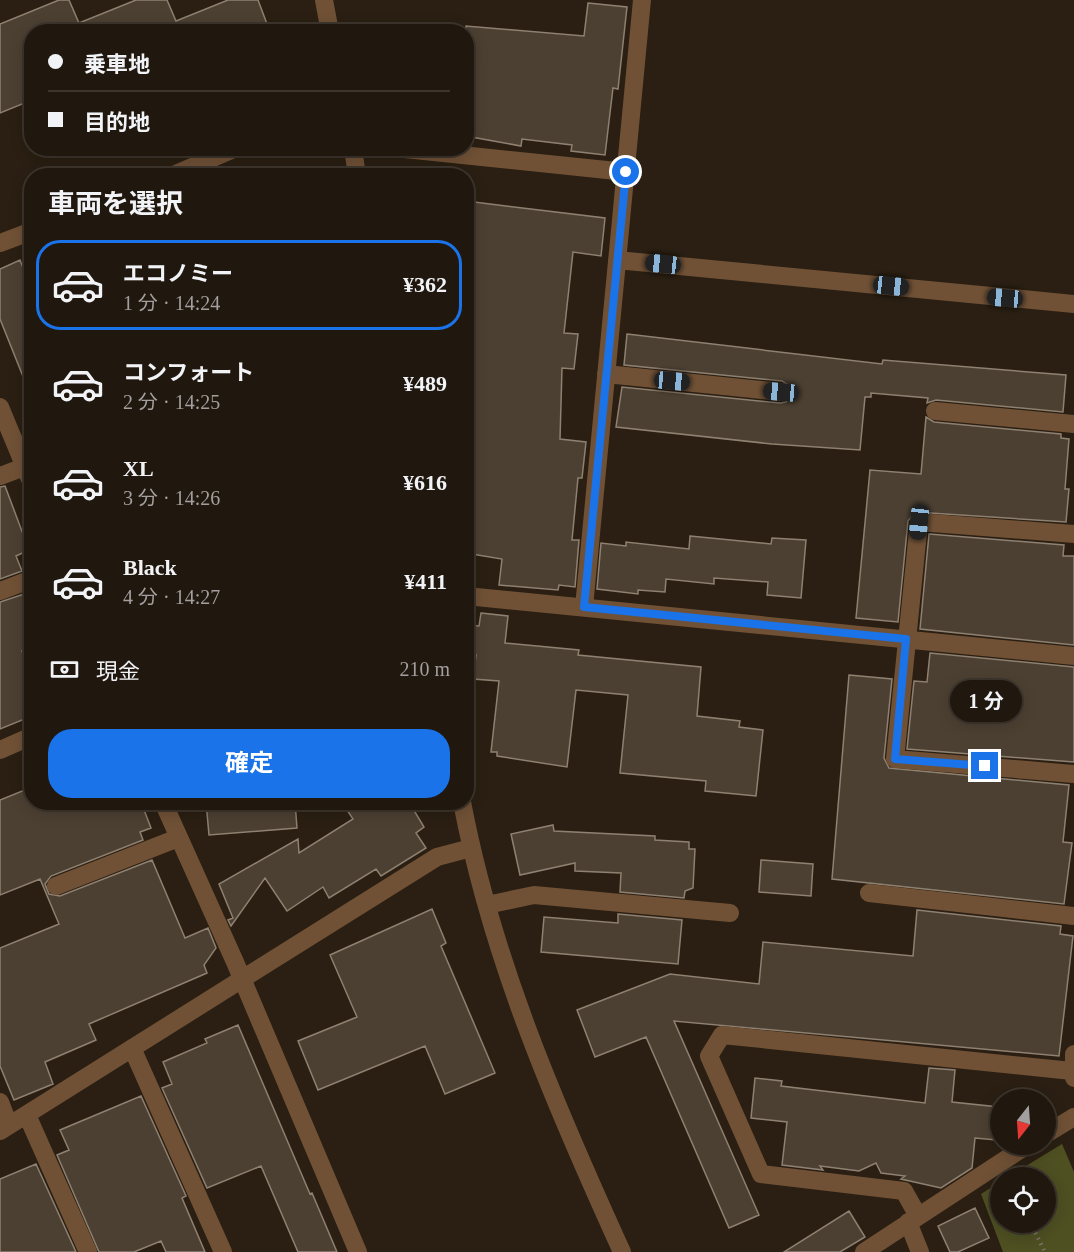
<!DOCTYPE html>
<html lang="ja">
<head>
<meta charset="utf-8">
<style>
  :root { --surface:#20170e; --page:#2d241c; --text:#f1f3f6; --muted:#a29f9e; --line:#3d362e; --accent:#1a73e8 }
  body { margin:0; font-family:"Times New Roman","Noto Sans JP",serif; background:var(--page); color:var(--text); height:100vh; display:flex; flex-direction:column; font-size:22px; white-space:nowrap }
  * { box-sizing:border-box; margin:0 }
  p { font-size:20px; color:var(--muted) }
  .icon { flex:none; width:33px; height:33px; fill:none; stroke:currentColor; stroke-width:2; stroke-linecap:round; stroke-linejoin:round }
  .map { position:relative; flex:1; overflow:hidden }
  .drawer { position:absolute; left:24px; top:168px; width:450px; height:642px; display:flex; flex-direction:column; background:var(--surface); border-radius:24px; box-shadow:0 3px 15px #0003,0 0 0 2px var(--line) }
  .drawer>* { flex:none }
  .guide { position:absolute; left:24px; top:24px; width:450px; height:132px; border-radius:24px; box-shadow:0 3px 15px #0003,0 0 0 2px var(--line); display:grid; align-content:center; height:132px; padding:0 24px; background:var(--surface) }
  .needle { width:39px; rotate:197deg }
  .controls { position:absolute; left:990px; top:1089px; display:grid; gap:12px }
  .controls a { display:grid; place-items:center; width:66px; height:66px; border-radius:50%; background:var(--surface); box-shadow:0 3px 15px #0003,0 0 0 2px var(--line); font-size:30px }
  .end { position:absolute; width:27px; height:27px; margin:-14px; border:8px solid #1a73e8; background:#fff; box-shadow:0 0 0 3px #fff }
  .from { border-radius:50% }
  .bubble { position:absolute; height:42px; border-radius:21px; background:var(--surface); box-shadow:0 3px 15px #0003,0 0 0 2px var(--line); font-size:20px; font-weight:700; line-height:42px; text-align:center }
  .car { position:absolute; width:18px; height:36px; margin:-18px -9px; border-radius:8px; box-shadow:0 0 4px 2px #0007; background:linear-gradient(#222 24%,#8ab4d8 0 40%,#222 0 76%,#8ab4d8 0 86%,#222 0) }
  .guide b { display:flex; align-items:center; gap:21px; height:57px; font-size:22px }
  .guide b+b { border-top:2px solid var(--line) }
  .guide i { width:15px; height:15px; background:var(--text) }
  ul { padding:0; list-style:none }
  li { display:flex; align-items:center; gap:18px; height:90px; margin:0 12px 9px; padding:0 12px; border:3px solid transparent; border-radius:24px }
  li div { flex:1 }
  li b { display:block; font-size:22px }
  li em { font-style:normal; font-weight:700 }
  li.active { border-color:var(--accent) }
  li>.icon { width:54px; height:54px; stroke-width:1.5 }
  h2 { padding:0 24px; font-size:27px; line-height:72px }
  .pay { display:flex; align-items:center; gap:15px; height:66px; padding:0 24px; font-size:22px }
  .pay p { margin-inline-start:auto }
  .cta { display:flex; gap:12px; margin-top:auto; padding:12px 24px }
  .cta a { flex:1; height:69px; border-radius:24px; background:var(--accent); color:#fff; font-size:24px; font-weight:700; line-height:69px; text-align:center }
  .map>svg:first-child { display:block }
</style>
</head>
<body>
<div class="map">
<svg width="1074" height="1252" viewBox="0 0 1074 1252">
  <rect width="100%" height="100%" fill="#2a1f12"/>
  <path fill="#4e5022" d="M1062,1144L1074,1172V1252H1003L981,1194L1000,1182V1222H1046V1178L1008,1177Z"/>
  <path fill="#4c4032" stroke="#8f8171" stroke-width="1.5" d="M59,0H69L79,23L136,0H167L176,21L228,0H258L270,32H32V100L0,113V24Z
    M588,3L627,7L618,89L613,88L605,155L571,151L572,145L522,139L521,146L466,136V26L584,36Z
    M466,201L605,218L601,256L573,252L564,333L578,334L574,369L562,368L560,439L586,442L582,478H578L572,540H579L575,587L559,585L558,590L499,585L502,559L466,553Z
    M20,260L25,273L32,270L30,394L0,319V269Z
    M627,334L882,364L883,360L1066,375L1063,412L936,400L927,403L928,398L871,393V397H865L860,450L772,444L616,427L622,387L780,403L786,402L792,394L791,387L782,381L624,365Z
    M926,417L934,422L1061,434V438L1069,439L1065,489H1069L1066,522L915,512L908,521L898,622L856,618L870,470L921,474Z
    M5,486L29,550L16,556L22,571L0,579V487Z
    M929,534L1064,545L1063,556H1074V645L920,629Z
    M690,536L771,544L772,538L806,540L801,598L767,595L768,582L714,578V584L666,579L665,592L638,590V594L597,589L601,543L626,546V542L689,549Z
    M30,592L32,648L22,651L32,673V716L0,729V602Z
    M481,613L508,616L505,643L579,650L578,655L701,667L697,716L740,721L739,727L763,730L756,796L705,791L706,781L620,773L628,695L576,690L567,767L497,756V752H491L499,681L473,679L476,655L469,654L466,634V625L479,626Z
    M930,653L1074,667V762L907,749L914,681L927,682Z
    M849,675L892,679L884,758L889,768L1069,785L1063,842L1072,843L1064,904L832,879Z
    M32,787V802H141L151,828L140,832L143,840L51,876L45,884L49,894L60,896L152,860L185,938L208,928L216,948L204,965L207,973L89,1024L96,1040L45,1062L53,1084L14,1100L0,1066V948L59,924L40,879L0,895V800Z
    M206,802H295L297,828L209,835Z
    M361,802H409L424,827L416,833L426,848L381,876L376,869L329,898L323,887L287,911L265,878L231,926L228,920L233,918L219,884L298,839L299,853L353,819L347,810Z
    M553,825L554,831L655,836V840L689,842V849H695L693,888L685,891L684,898L620,892L621,873L575,871V863L520,875L511,834Z
    M761,860L813,864L811,896L759,892Z
    M432,909L446,943L441,946L495,1073L445,1094L425,1046L318,1090L298,1041L357,1017L330,955Z
    M917,910L1061,926L1060,934L1073,936L1059,1056L674,1021L759,1215L729,1228L646,1037L595,1057L577,1010L670,974L759,984L763,942L913,956Z
    M618,914L682,920L678,964L541,952L544,917L618,923Z
    M238,1025L310,1194L312,1193L337,1252H298L261,1166L207,1188L162,1088L172,1084L163,1062L207,1043L205,1039Z
    M929,1068L955,1070L952,1102L999,1107L996,1140L975,1138L972,1168L941,1188L901,1179L905,1176L881,1173L876,1163L859,1171L820,1166L823,1170L782,1165L787,1122L751,1118L755,1078L782,1081L781,1086L925,1103Z
    M141,1096L186,1196L182,1198L205,1252H166L161,1241L134,1252H99L57,1155L69,1150L60,1130Z
    M36,1164L76,1252H0V1179Z
    M975,1208L989,1238L958,1252H950L938,1226Z
    M849,1211L865,1237L840,1252H784Z"/>
  <g fill="none" stroke-linecap="round" stroke-linejoin="round">
    <path stroke="#7d7368" stroke-width="4" stroke-dasharray="1.5 4.5" stroke-linecap="butt" d="M1030,1222L1045,1252"/>
    <path stroke="#705136" stroke-width="18" d="M324,0L330,32
      M353,148L357,176
      M395,148L626,172
      M171,176L236,148
      M0,243L32,231
      M617,260L1074,304
      M606,374L781,392
      M0,407L32,484
      M935,411L1074,424
      M0,476L24,467
      M1074,534L919,522L895,759L1074,774
      M0,591L32,579
      M466,596L1074,656
      M584,607L642,0
      M0,750L32,736
      M163,802L235,962L358,1252
      M462,802C492,960 556,1107 622,1252
      M56,886L178,838
      M869,893L1074,916
      M487,905L534,895L730,913
      M132,1048L223,1252
      M1074,1054V1078
      M0,1102L9,1125
      M27,1115L88,1252
      M0,1131L437,857L471,848
      M1046,1134L1074,1117
      M918,1216L904,1191L761,1174L709,1056L722,1035L1072,1071
      M908,1222L920,1252
      M864,1252L1029,1144"/>
  </g>
  <g fill="none" stroke-linecap="round" stroke-linejoin="round">
    <path stroke="#1a73e8" stroke-width="8" d="M626,172L584,607L906,639L895,759L985,766"/>
  </g>
</svg>
<div class="controls">
<a><svg class="needle" viewBox="-14 -14 28 28"><path d="M0-13l5 13h-10z" fill="#e53935"/><path d="M0 13l5-13h-10z" fill="#a29f9e"/></svg></a>
<a><svg class="icon" aria-label="locate" viewBox="0 0 24 24"><circle cx="12" cy="12" r="6"/><path d="M12 2v4M12 18v4M2 12h4M18 12h4"/></svg></a>
</div>
<i class="end from" style="left:626px;top:172px"></i>
<i class="end" style="left:985px;top:766px"></i>
<div class="bubble" style="left:950px;top:680px;width:72px">1 分</div>
<i class="car" style="left:663px;top:264px;rotate:276deg"></i>
<i class="car" style="left:891px;top:286px;rotate:96deg"></i>
<i class="car" style="left:1005px;top:298px;rotate:275deg"></i>
<i class="car" style="left:672px;top:381px;rotate:95deg"></i>
<i class="car" style="left:781px;top:392px;rotate:275deg"></i>
<i class="car" style="left:919px;top:522px;rotate:186deg"></i>
<div class="guide">
<b><i class="from"></i>乗車地</b>
<b><i></i>目的地</b>
</div>
<section class="drawer">
<h2>車両を選択</h2>
<ul>
<li class="active"><svg class="icon" aria-label="car" viewBox="0 0 24 24"><path d="M5 17H2v-5l4-1 3-4h7l3 4 3 1v5h-3M9 17h6M6 11h13"/><circle cx="7" cy="17" r="2"/><circle cx="17" cy="17" r="2"/></svg><div><b>エコノミー</b><p>1 分 · 14:24</p></div><em>¥362</em></li>
<li><svg class="icon" aria-label="car" viewBox="0 0 24 24"><path d="M5 17H2v-5l4-1 3-4h7l3 4 3 1v5h-3M9 17h6M6 11h13"/><circle cx="7" cy="17" r="2"/><circle cx="17" cy="17" r="2"/></svg><div><b>コンフォート</b><p>2 分 · 14:25</p></div><em>¥489</em></li>
<li><svg class="icon" aria-label="car" viewBox="0 0 24 24"><path d="M5 17H2v-5l4-1 3-4h7l3 4 3 1v5h-3M9 17h6M6 11h13"/><circle cx="7" cy="17" r="2"/><circle cx="17" cy="17" r="2"/></svg><div><b>XL</b><p>3 分 · 14:26</p></div><em>¥616</em></li>
<li><svg class="icon" aria-label="car" viewBox="0 0 24 24"><path d="M5 17H2v-5l4-1 3-4h7l3 4 3 1v5h-3M9 17h6M6 11h13"/><circle cx="7" cy="17" r="2"/><circle cx="17" cy="17" r="2"/></svg><div><b>Black</b><p>4 分 · 14:27</p></div><em>¥411</em></li>
</ul>
<div class="pay"><svg class="icon" aria-label="cash" viewBox="0 0 24 24"><path d="M3 7h18v10H3z"/><circle cx="12" cy="12" r="2"/></svg>現金<p>210 m</p></div>
<div class="cta"><a>確定</a></div>
</section>
</div>
</body>
</html>
